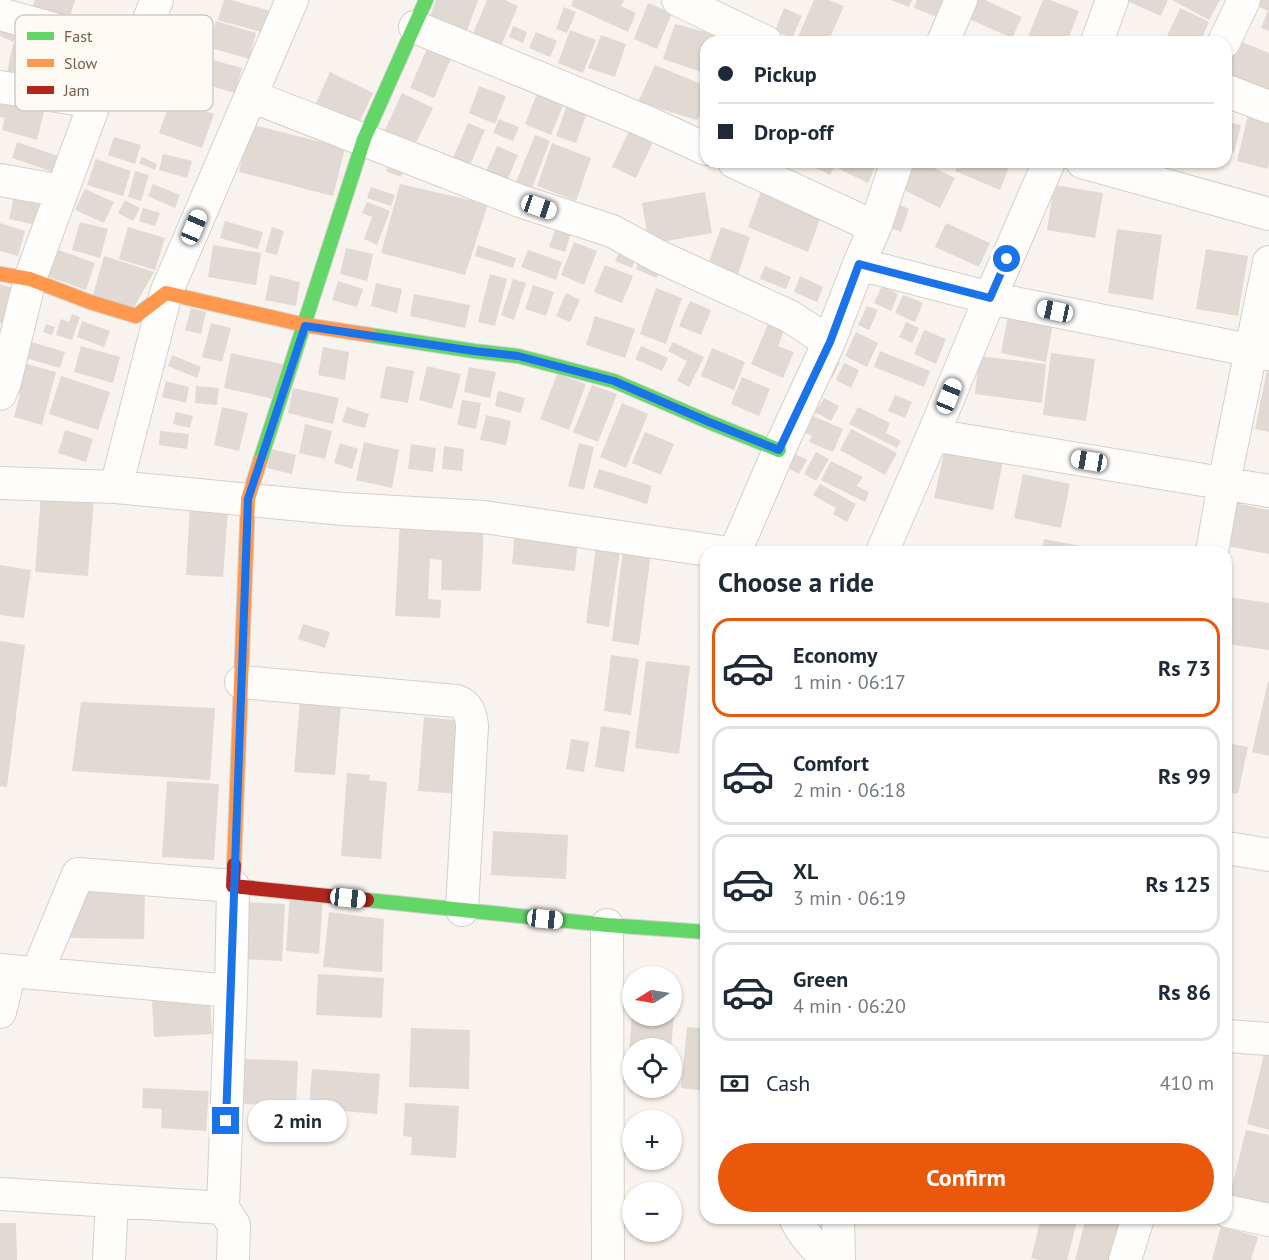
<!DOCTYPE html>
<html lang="en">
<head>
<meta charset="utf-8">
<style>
  :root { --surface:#fff; --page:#f6f6f7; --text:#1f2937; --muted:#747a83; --line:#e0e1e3; --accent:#ea580c }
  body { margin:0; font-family:"PT Sans",sans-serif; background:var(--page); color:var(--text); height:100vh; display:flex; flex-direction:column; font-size:22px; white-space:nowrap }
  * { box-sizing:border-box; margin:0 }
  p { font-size:20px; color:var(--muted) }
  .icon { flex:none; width:33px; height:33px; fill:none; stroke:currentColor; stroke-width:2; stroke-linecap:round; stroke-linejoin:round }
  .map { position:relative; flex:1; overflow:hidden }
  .side { position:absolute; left:700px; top:546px; width:532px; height:678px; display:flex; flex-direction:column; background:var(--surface); border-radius:18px; box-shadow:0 2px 4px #0004 }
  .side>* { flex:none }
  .banner { position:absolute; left:700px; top:36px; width:532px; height:132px; border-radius:18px; box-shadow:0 2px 4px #0004; display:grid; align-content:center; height:132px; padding:0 18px; background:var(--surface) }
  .needle { width:39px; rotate:259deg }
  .fabs { position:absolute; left:622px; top:966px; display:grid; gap:12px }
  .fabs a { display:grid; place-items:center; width:60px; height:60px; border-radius:50%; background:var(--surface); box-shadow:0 2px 4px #0004; font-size:30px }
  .end { position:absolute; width:27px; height:27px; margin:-14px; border:8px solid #1a73e8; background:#fff; box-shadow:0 0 0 3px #fff }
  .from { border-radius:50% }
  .bubble { position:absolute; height:42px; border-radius:21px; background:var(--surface); box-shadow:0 2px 4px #0004; font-size:20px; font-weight:700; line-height:42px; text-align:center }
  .car { position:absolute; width:18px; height:36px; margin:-18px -9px; border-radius:8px; box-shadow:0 0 4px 2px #0007; background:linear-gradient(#fff 24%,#345 0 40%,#fff 0 76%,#345 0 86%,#fff 0) }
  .banner b { display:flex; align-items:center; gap:21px; height:57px; font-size:22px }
  .banner b+b { border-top:2px solid var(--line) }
  .banner i { width:15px; height:15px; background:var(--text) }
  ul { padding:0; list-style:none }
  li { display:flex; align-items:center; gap:18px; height:99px; margin:0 12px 9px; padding:0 6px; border:3px solid var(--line); border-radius:18px }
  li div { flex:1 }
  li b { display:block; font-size:22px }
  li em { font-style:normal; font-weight:700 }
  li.on { border-color:var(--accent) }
  li>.icon { width:54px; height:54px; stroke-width:1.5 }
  h2 { padding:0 18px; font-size:27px; line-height:72px }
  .pay { display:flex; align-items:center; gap:15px; height:66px; padding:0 18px; font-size:22px }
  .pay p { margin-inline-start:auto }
  .button { display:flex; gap:12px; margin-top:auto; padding:12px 18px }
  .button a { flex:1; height:69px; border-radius:36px; background:var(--accent); color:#fff; font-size:24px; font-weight:700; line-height:69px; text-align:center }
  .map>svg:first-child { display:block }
</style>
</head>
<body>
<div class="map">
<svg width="1269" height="1260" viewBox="0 0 1269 1260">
  <rect width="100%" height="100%" fill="#f8f3ee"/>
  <path fill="#e1d9d4" d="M35,0H75L69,20L32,8Z
    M224,0H231L271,11L265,33L218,20Z
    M436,0H478L465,36L428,22Z
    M487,0H505L518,6L498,53L470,41Z
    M573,0H624L621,6L636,13L628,32L571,6Z
    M814,0H829L844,6L828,42H802L797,39Z
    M891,0H912L909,7Z
    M917,0H947L940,18L914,8Z
    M978,0H985L1022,17L1012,38L969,19Z
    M1043,0H1050L1079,11L1067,42H1035L1027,39Z
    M1125,0H1168L1161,16Z
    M1172,0H1220L1209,20Z
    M1254,0H1269V31L1261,28L1268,11L1253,4Z
    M648,3L672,13L657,49L634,39Z
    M564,7L576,12L567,33L556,29Z
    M784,8L802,16L792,38L775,31Z
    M1180,8L1209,22L1200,42H1179L1167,36Z
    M0,20L19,27L13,42L0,36Z
    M216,21L256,33L249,59L208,47Z
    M675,24L717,35L714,42H706V65L704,73L663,59Z
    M513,26L527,32L523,43L509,37Z
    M570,30L596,40L583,73L558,63Z
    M536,32L557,41L550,57L529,48Z
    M601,35L626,44L615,77L588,68Z
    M910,36L924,42H908Z
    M1232,38L1269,53V90L1227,73V49Z
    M13,44L38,50L32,79L7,73Z
    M428,46L452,56L434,98L410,88Z
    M194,55L242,68L235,93L187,79Z
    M655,65L706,86V106L697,120L638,102Z
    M330,72L373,93L359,123L316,103Z
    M479,86L506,96L495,124L469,113Z
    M538,91L565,101L551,135L525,124Z
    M402,93L433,108L413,149L383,134Z
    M2,97L45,108L37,140L2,130L5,118L0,117V105Z
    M171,99L214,114L202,148L159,133Z
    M569,99L589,107L576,143L556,136Z
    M1250,106L1269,110V163L1268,169L1237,161Z
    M499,119L519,127L513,141L493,133Z
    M1227,122L1241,125L1234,153L1227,152Z
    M468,123L485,130L467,172L450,165Z
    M250,124L345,148L333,196L239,172Z
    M629,131L653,142L636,178L612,167Z
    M535,135L550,141L532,188L516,182Z
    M114,137L141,145L135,164L108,155Z
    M17,142L58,156L53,172L12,158Z
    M552,143L591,158L576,201L537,186Z
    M497,146L518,155L506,183L485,174Z
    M163,154L192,161L187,178L159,170Z
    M394,154L409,160L401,177L386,171Z
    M142,157L157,164L155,170L139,163Z
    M96,159L131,171L123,196L87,185Z
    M804,162H827L835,166L830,175Z
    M843,162H868L876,165L868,183L839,169Z
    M913,162H922L955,178L940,208L900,188Z
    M959,162H1011L1000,190L955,171Z
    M135,171L149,175L141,201L128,197Z
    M153,184L180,195L175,208L148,196Z
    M400,184L488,204L465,275L381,253Z
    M1054,185L1103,193L1095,238L1047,230Z
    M371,187L395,195L391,206L367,198Z
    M16,188L46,195L40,226L9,219Z
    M85,189L114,202L104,223L75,210Z
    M762,189L821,216L808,252L748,227Z
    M705,192L712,233L649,244L642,203Z
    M125,200L140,208L133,221L118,213Z
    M367,202L390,211L377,245L364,239L372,217L362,213Z
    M893,202L909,209L901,232L884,225Z
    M143,208L160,213L155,226L139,221Z
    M225,221L263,232L258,249L220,238Z
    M80,222L108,229L100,258L72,250Z
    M0,223L25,231L18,256L0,251Z
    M946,223L990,243L979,267L935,247Z
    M557,225L572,230L565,252L549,247Z
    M128,227L165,238L155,270L119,259Z
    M272,227L284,231L277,255L265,252Z
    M721,227L750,237L736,281L706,271Z
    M1117,229L1162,235L1153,300L1108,293Z
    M574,242L597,251L584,285L561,275Z
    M213,245L261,253L256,285L208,277Z
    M478,245L516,258L513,268L475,256Z
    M622,246L639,253L632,268L615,261Z
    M53,248L95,263L86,290L44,275Z
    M346,248L373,254L367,281L340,274Z
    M1206,249L1248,256L1238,316L1196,309Z
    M528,250L562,262L556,280L521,267Z
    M104,256L154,272L133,309L93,295Z
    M641,257L662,265L657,278L636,269Z
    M605,265L633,276L622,303L594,292Z
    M765,266L791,277L786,289L760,279Z
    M490,274L507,279L495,326L478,322Z
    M270,275L300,282L296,306L265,300Z
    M800,276L823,287L817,302L794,292Z
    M513,279L526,283L514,320L501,315Z
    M338,281L363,289L357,307L332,300Z
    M376,283L402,289L397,313L371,306Z
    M0,284L15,289L4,324L0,323Z
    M533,285L554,292L546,316L525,309Z
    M882,286L898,294L891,311L874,303Z
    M656,288L682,298L666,344L640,334Z
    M566,293L580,300L570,322L556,316Z
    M414,294L470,305L465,328L410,316Z
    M903,295L923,303L915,322L895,313Z
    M690,301L711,310L701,335L679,326Z
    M1010,305L1055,313L1046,362L1001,353Z
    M867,306L878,310L869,330L858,325Z
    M191,308L206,312L201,334L185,330Z
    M72,314L80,317L72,340L56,335L61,319L69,322Z
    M595,316L635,329L625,358L586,345Z
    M82,321L110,331L104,347L77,337Z
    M906,322L919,328L912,343L899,337Z
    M211,323L231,328L222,362L202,357Z
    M46,324L55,327L52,335L43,332Z
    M768,324L784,331L778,346L794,352L783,378L751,364Z
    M924,330L946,339L936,364L914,354Z
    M856,332L878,343L867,367L845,356Z
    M28,341L65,352L60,368L22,357Z
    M673,342L704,357L689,387L677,381L687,361L668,351Z
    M81,346L120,357L113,383L74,372Z
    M641,346L668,358L662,371L635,359Z
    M323,347L349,352L345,380L318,375Z
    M712,348L745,362L734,390L701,376Z
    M880,351L930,371L924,387L874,367Z
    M231,353L286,365L278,400L224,388Z
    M1051,353L1095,359L1086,421L1043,415Z
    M172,355L201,367L197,378L168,366Z
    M979,356L1046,364L1042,403L975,394Z
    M827,357L840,362L832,378L820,372Z
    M16,361L56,372L42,425L14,417L20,394L7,391Z
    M844,363L859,370L851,388L836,380Z
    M386,366L414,371L408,403L380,398Z
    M427,366L461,374L452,409L419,400Z
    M469,367L496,372L490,398L464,392Z
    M1267,370H1269V432L1255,429Z
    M557,374L586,384L569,430L540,419Z
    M61,376L110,392L98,430L49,414Z
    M742,377L770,389L759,416L731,404Z
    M166,381L189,387L186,403L162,397Z
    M592,385L617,394L598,442L573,432Z
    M196,386L219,388L217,405L195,403Z
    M293,388L339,398L333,424L288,413Z
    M498,391L525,398L521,413L495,406Z
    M895,395L912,402L905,418L888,411Z
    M824,398L839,406L831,421L808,408L811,402L819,407Z
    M462,400L481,403L476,429L457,425Z
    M622,403L648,414L626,468L600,457Z
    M222,407L248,413L239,451L214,445Z
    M347,407L369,414L365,428L342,422Z
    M858,407L890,423L886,433L901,441L897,448L849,424Z
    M176,412L193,416L190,428L173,424Z
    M806,413L843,429L833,452L809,442L812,436L805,433L809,425L802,422Z
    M486,415L511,421L506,445L480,440Z
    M305,424L332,431L325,459L299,453Z
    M851,429L897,453L885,475L840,450Z
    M65,430L93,439L86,462L58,453Z
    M160,431L189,434L187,449L159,445Z
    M645,432L674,444L661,475L632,463Z
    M364,442L399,450L392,488L356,480Z
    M340,443L358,449L352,469L334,463Z
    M579,443L594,447L584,490L568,486Z
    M411,444L436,448L433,472L408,469Z
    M444,446L464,449L462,471L442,469Z
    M784,448L807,460L799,474L776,462Z
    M271,449L296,455L292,474L267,468Z
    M945,449L1003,461L993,510L934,498Z
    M816,452L829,459L816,481L804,474Z
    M831,461L863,477L857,486L869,492L865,502L821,480Z
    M599,469L652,486L647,504L593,487Z
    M1023,474L1070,484L1061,528L1014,518Z
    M820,484L856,504L847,522L833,514L836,508L813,495Z
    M41,494L94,498L88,576L35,572Z
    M1234,503L1269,510V554L1227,546Z
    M190,507L228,510L223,577L186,575Z
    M400,519L484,523L481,591L441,590L442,560L430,559L428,599L441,600L440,618L395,616Z
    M515,531L578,537L575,571L512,564Z
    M1044,539L1107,551V552H1042Z
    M624,541L652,545L639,645L612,641Z
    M596,547L620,551L609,627L586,623Z
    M0,565L31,570L24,618L0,615Z
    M1228,597L1269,603V650L1227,644Z
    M303,624L330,632L325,648L298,639Z
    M0,641L25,645L7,787L0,786Z
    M611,655L639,659L631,715L604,711Z
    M646,661L690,666L679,754L635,748Z
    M1268,682H1269V756L1252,752Z
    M301,688L342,692L335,775L294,772Z
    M81,702L215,708L210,780L72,771Z
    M424,717L465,721L460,794L418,791Z
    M601,726L630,731L624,772L595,767Z
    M571,739L589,742L584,772L566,769Z
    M1227,743L1248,747L1238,794L1227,792Z
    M347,773L370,775L369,780L387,782L381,859L341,856Z
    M167,781L219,784L214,860L162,857Z
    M493,831L568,835L566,879L491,875Z
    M70,887L145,889L144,939L69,938Z
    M290,893L323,896L319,954L286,951Z
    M246,902L285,904L282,961L242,959Z
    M329,912L384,919L382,972L323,967Z
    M318,974L384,978L382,1018L316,1015Z
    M210,997L212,1034L154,1037L152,1000Z
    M632,1016H674L671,1048H633V1085L626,1084Z
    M687,1027L706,1029V1091L681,1088Z
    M411,1028L470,1030L469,1089L409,1087Z
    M1264,1054L1269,1055V1130L1247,1124Z
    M244,1059L298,1061L296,1106L242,1104Z
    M312,1069L380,1074L377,1114L309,1108Z
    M143,1088L209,1091L206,1131L161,1128L162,1109L142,1108Z
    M405,1103L459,1106L456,1158L411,1155L412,1137L403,1136Z
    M1246,1130L1269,1135V1205L1228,1203Z
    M1041,1218H1078L1067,1260H1038L1031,1258Z
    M1086,1218H1123L1112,1260H1075Z
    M0,1223H16L17,1260H0Z
    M1221,1226L1258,1237L1251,1260H1212Z"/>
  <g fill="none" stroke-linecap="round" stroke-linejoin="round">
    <g stroke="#d5cfc9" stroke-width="34">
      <path id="street" d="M678,0L766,42
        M0,14L136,52
        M415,27L647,122L706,149
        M943,42L961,0
        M1097,42L1112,0
        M1224,42L1244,0
        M0,87L95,102
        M1227,91L1269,107
        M251,96L520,201L612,231L660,257L789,316L829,342
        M734,162L875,227
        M1082,162L1269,214
        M0,180L62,191
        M859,264L990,298L1269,354
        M0,394L5,382L30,279L95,102L124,81L157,0
        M933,435L1269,491
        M0,483L116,487L344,509L484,517L722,552
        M116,487L166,293L292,0
        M735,552L779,450L829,342L859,264L875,227L897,162
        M882,552L933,435L990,298L1049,162
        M1212,552L1224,483L1269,262
        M241,682L456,701C468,705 471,713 472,726L462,910
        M1227,848L1269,855
        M607,925L608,1260
        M0,970L231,991L233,886L78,874L37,973
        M231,991L223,1208L234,1225L233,1260
        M0,1012L10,971
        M1227,1036L1269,1039
        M0,1194L223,1208
        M1227,1211L1269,1220
        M795,1218C803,1235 815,1247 828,1260
        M838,1218L839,1260
        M109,1260L112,1201
        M1125,1260L1138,1218"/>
    </g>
    <g stroke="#d6cfc9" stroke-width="16">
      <path id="fast" d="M370,335L474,351L518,356L614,381L709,422L779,450
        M260,461L364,139L426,0
        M367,900L607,925L706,932"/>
    </g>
    <g stroke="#d6cfc9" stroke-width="16">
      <path id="slow" d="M0,274L30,279L90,302L136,316L166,293L305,325L370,335
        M234,865L248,499L260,461"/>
    </g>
    <g stroke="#d6cfc9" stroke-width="16">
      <path id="jam" d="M234,865L233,886L367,900"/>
    </g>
    <use href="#street" stroke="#fefdfc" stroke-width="32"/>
    <use href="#fast" stroke="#63d668" stroke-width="14"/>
    <use href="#slow" stroke="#ff974d" stroke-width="14"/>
    <use href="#jam" stroke="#b3261e" stroke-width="14"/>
  </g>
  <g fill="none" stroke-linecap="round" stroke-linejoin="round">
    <path stroke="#1a73e8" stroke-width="8" d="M226,1121L248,499L305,326L474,351L518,356L614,381L709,422L779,450L830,342L859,264L990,298L1007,259"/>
  </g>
  <rect x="15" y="15" width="198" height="96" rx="9" fill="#fef9f2" stroke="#d5cac1" stroke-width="1.5"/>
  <rect x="27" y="32" width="27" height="8" fill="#63d668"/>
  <rect x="27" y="59" width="27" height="8" fill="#ff974d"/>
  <rect x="27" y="86" width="27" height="8" fill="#b3261e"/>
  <g font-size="16" fill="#745c50">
    <text x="64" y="42">Fast</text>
    <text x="64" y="69">Slow</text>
    <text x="64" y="96">Jam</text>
  </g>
</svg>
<div class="fabs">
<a><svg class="needle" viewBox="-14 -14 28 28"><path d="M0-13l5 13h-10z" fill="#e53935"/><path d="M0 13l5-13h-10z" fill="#747a83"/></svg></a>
<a><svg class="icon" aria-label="locate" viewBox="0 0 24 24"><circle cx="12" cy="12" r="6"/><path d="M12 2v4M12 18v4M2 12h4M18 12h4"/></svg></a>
<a>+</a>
<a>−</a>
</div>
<i class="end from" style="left:1007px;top:259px"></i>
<i class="end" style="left:226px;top:1121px"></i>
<div class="bubble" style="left:248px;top:1100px;width:99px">2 min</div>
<i class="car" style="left:539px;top:207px;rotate:109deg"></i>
<i class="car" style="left:194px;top:227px;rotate:23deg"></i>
<i class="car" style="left:1055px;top:311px;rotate:282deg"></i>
<i class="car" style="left:949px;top:396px;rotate:22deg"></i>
<i class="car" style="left:1089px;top:461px;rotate:280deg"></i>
<i class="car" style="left:348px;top:898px;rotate:96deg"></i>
<i class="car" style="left:545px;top:919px;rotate:96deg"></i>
<div class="banner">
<b><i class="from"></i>Pickup</b>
<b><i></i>Drop-off</b>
</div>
<section class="side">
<h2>Choose a ride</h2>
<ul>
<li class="on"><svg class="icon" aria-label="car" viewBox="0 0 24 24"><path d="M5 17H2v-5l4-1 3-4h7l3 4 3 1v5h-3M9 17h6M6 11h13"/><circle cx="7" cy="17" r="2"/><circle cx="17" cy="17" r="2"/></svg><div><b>Economy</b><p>1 min · 06:17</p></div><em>Rs 73</em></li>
<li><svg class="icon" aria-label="car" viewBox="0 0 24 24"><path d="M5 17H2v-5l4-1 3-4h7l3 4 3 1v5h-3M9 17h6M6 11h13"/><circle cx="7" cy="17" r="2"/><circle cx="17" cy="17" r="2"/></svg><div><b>Comfort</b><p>2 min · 06:18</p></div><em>Rs 99</em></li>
<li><svg class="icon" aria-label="car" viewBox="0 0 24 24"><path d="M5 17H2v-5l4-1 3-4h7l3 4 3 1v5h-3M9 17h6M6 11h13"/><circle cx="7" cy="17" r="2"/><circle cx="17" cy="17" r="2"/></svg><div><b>XL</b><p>3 min · 06:19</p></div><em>Rs 125</em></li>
<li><svg class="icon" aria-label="car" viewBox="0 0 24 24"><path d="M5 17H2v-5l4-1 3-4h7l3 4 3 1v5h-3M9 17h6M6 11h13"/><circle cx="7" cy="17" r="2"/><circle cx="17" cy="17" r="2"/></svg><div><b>Green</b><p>4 min · 06:20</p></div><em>Rs 86</em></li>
</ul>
<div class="pay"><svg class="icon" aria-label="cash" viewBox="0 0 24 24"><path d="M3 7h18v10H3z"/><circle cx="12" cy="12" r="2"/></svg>Cash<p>410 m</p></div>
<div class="button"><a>Confirm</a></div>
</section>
</div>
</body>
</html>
